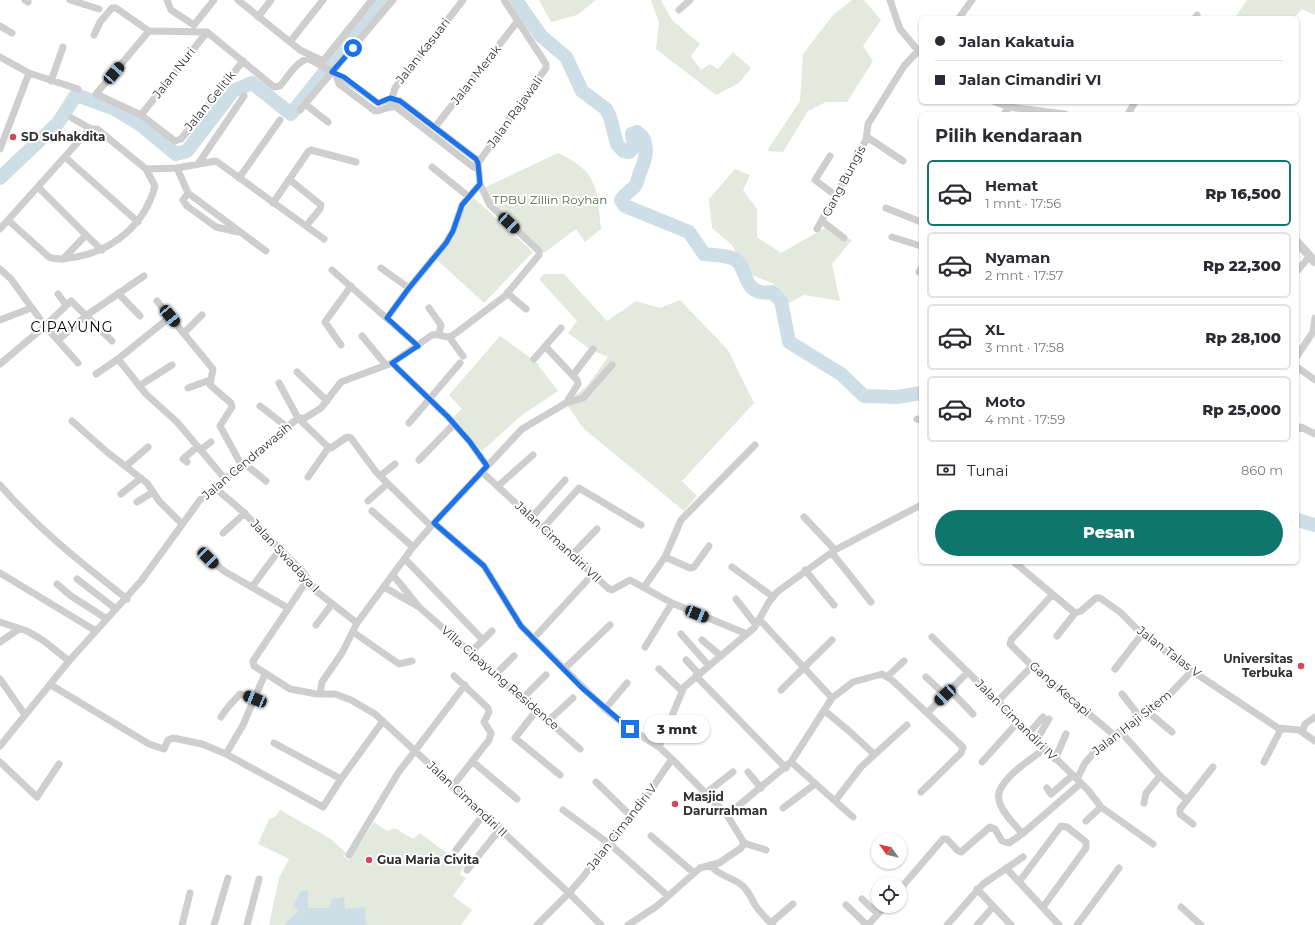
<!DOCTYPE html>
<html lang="id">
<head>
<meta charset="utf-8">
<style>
  :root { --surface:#fff; --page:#f7f7f7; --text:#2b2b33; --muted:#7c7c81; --line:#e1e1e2; --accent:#0f766e }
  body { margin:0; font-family:Montserrat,sans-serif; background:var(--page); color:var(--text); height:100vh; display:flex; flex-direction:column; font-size:15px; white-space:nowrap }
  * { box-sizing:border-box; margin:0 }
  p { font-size:13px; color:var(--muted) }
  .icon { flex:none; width:22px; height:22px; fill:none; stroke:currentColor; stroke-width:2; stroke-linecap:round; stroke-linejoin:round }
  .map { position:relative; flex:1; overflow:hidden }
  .drawer { position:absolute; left:919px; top:112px; width:380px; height:452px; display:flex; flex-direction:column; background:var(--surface); border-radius:6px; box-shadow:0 1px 3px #0004 }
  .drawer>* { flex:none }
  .hud { position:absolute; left:919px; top:16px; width:380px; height:88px; border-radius:6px; box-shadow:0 1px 3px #0004; display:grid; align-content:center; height:88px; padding:0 16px; background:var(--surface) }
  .needle { width:26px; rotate:304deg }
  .fabs { position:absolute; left:871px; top:833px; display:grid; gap:8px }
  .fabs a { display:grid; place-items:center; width:36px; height:36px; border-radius:50%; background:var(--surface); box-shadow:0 1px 3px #0004; font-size:20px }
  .end { position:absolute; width:18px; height:18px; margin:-9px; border:5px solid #1a73e8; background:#fff; box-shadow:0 0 0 2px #fff }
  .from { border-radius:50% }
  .bubble { position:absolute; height:28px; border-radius:14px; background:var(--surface); box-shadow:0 1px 3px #0004; font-size:13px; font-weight:800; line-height:28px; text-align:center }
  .car { position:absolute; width:12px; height:24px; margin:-12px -6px; border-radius:5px; box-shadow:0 0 3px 1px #0007; background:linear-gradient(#222 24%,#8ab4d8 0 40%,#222 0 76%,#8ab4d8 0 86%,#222 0) }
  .hud b { display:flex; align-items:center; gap:14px; height:38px; font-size:15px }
  .hud b+b { border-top:1px solid var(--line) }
  .hud i { width:10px; height:10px; background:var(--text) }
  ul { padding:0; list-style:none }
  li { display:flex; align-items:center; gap:12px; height:66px; margin:0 8px 6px; padding:0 8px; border:2px solid var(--line); border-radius:6px }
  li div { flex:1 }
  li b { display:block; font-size:15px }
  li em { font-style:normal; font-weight:800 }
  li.on { border-color:var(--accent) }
  li>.icon { width:36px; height:36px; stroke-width:1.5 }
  h2 { padding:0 16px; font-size:18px; line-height:48px }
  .pay { display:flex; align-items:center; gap:10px; height:44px; padding:0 16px; font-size:15px }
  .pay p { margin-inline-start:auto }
  .button { display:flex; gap:8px; margin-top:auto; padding:8px 16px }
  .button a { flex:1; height:46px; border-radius:24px; background:var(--accent); color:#fff; font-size:16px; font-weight:800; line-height:46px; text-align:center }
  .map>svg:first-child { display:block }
</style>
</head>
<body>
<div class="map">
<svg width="1315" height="925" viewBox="0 0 1315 925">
  <rect width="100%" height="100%" fill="#fff"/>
  <path fill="#e4e9de" d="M539,0H596L577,15L551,22Z
    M651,0H661L672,20L700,44L691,56L701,70L710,64L718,69L733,52L751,68L739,83L716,95L656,49L659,23Z
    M852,0H864L881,20L863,46L873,61L847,102H826L808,111L783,152L767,151L800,101L803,54L833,15Z
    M1247,0H1315V15L1302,9L1294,18H1235Z
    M558,153C599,172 597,189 601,229L585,242L576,229L544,253L489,199L486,187Z
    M735,169L750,175L743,190L757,209V237L781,253L825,228L852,240L832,264L840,301L804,295L783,306L774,284L747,273L732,245L712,228L709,199Z
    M474,198L533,252L484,303L435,258L454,237L460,213Z
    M544,274H564L607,321L636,301L660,308L680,300L728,350L754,403L682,481L697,496L684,511L583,428L566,403L587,386L608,357L591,350L568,333L577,321L539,279Z
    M500,336L535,361L558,391L522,415L482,451L452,418L462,409L449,395Z
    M280,810L331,839L346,853L344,857L349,860L374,822L387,831L395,828L413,839L420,833L464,866L460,874L466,878L453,896L472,910L461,925H269L279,878L289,859L258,844L269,819L275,817Z"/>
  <path fill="#cddee7" d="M301,891H308V908H329L332,899L344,897L345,909L365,907L366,923L369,925H287L285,924L299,911L293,905Z"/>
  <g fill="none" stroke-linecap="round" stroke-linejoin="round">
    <path stroke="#cddee7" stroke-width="14" d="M516,0L541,36L566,57L582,91L606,109L610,117L617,144L623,151L629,152L634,147L632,134L637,132C652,142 645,161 639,175C638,179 637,184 634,187C629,192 626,193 621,200L625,206L689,232L704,254C713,255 724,255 732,258C750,264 739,297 772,292L781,301L789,342L841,374L864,396L897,397L921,393
      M0,178L58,123L76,95L115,109L141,125L176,154L187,151L233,91L252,83L291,114L382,0
      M1297,520L1315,525"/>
    <path stroke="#cecece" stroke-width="7" d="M25,0L28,2
      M70,0L99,9
      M167,0L171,10L194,25L214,0
      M238,0L300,50L323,61L372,0
      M890,0L900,29L921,54
      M679,10L690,0
      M258,17L271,0
      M959,18L972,0
      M1195,18L1197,15
      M0,26L12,33
      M149,31L96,94L141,115L175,141L181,139L243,61
      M290,42L323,0
      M0,57L29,73L78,89
      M336,75L339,84L375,111C383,111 388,105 396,107L472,166L478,169
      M51,81L63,47
      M391,102L395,88L463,0
      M995,102L1009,107L1065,114
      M305,104L328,122
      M300,110L393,0
      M1004,114L1009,107
      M1128,114L1135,102
      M141,115L207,32
      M435,127L517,22
      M867,137L903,161
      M0,149L29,73
      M830,156L815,180L835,195
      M65,157L138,222
      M478,163L546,68V64L504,0
      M198,164L244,96
      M432,167L469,197
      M177,168L188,193L266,251
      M146,169L177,168L216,161L324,239
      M239,178L280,120
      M290,180L321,205L320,209L306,226
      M38,187L86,235L63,259
      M188,193L183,200L187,206L216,227L238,232
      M273,203L308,152L311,150L356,162
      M886,208L921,222
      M8,220L49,257C58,261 67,258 76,257C114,250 145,224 155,186L146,169L97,129H91L72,118
      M822,221L844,238
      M0,229L87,132L91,129
      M817,229L866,140L868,124L904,66L918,51
      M86,235L102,250
      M892,237L921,246
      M381,268L409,288
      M0,269L11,279L45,326L78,363
      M332,270L418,346
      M1297,271L1310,256
      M919,272L921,268
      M118,293L140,316
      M507,293L526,309
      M58,294L66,305
      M157,301L213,369L210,385L231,403L232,407L220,426L242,466
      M429,308L441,325L439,334
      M387,318L409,288L446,243L453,231L462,205L480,184
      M0,320L31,308
      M184,333L202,315
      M362,336L386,365
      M449,337L463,356
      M58,340L87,315L144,276
      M341,345L325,322L351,286
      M545,346L577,380L578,384L566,403
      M1297,356L1313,332L1315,318
      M118,359L146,394L177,422L225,479
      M534,359L561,328
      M392,363L448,417L470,442L487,466
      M0,364L45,326L71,301L112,341
      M1297,367L1315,380
      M297,372L327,401
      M96,374L118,359L170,317
      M573,375L593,349
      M279,383L298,418L326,445L331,448L347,437L351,438L376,472L431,526
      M139,386L172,365
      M188,388L210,380
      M260,406L287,427
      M917,419L921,420
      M72,421L107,452L147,483L159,501L182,524
      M409,423L460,363
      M1297,429L1301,427L1315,434
      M200,450L211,442
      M419,460L454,424
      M187,462L183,459L197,447
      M245,464L266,481
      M126,466L148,447
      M482,472L609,589L612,590L630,580L672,603L747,634
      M380,476L395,464
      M308,477L329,447
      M0,485C39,530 80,562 127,599
      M498,486L533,455
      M214,487L241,510L304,573L316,591L357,623
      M121,494L141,478
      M368,501L387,484
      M137,502L153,492
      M372,511L413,547
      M532,517L565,480
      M804,517L835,550
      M434,523L484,566L521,626L527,632L605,709L630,729L659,747L672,759L727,815L744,843L741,848L719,863L700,868L657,906L628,925
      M543,528L579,488L641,525
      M223,533L245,513
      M832,553L871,602
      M572,555L597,529
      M665,557L690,568L694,567L709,546
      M208,558L224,571L288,608
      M405,559L480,637
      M1014,562L1075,613L1081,611L1096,598H1100L1120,612L1142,634L1192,671L1278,728L1299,730L1315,741
      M732,567L772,596
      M805,570L834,605
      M0,573L96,631
      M77,579L116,609
      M308,579L253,661L254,666L290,689L317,694H335L351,700L375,714L569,893L601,925
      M57,584L71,596L107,619
      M252,587L280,549
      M384,587L419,607L393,575
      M644,587L665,557L681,520L755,445
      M1052,595L1011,640L1010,644L1032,666L1114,735
      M736,599L756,625
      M419,607L580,749
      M760,620L832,698
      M0,622L27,631L44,641L69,661
      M316,625L332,604
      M353,632L399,664L412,661
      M681,634L709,666
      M1057,636L1075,613
      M932,637L1088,790L1101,807L1153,844
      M533,639L592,575
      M702,640L721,656
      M0,642L19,629
      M645,647L672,603
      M470,653L492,631
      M686,660L699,674
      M564,669L610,625
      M659,669L681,690
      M1115,669L1142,634
      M495,675L514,656
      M696,676L786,768
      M888,676L904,661
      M926,677L945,695
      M0,679L25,715
      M51,685L149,744L164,749L168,740L173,738L202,744L226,754L323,807L341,779L383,721
      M781,690L832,640
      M950,690L973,714
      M320,694L322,682L342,653L357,623L413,547L434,523L522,429L566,403L583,398L612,365
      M1122,694L1140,717
      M522,699L546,675
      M998,701L1032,666
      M605,709L627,683
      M536,711L515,738L560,775
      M825,711L849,731L874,754
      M1148,712L1172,732
      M927,713L968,672
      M221,717C227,707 233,702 240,694L255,699
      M548,721L573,698
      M1120,731L1160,776L1187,800
      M1302,732L1305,724L1315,717
      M1029,733L1043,717
      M1036,741L1049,719
      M274,743L341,779
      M0,746L69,661L141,581L200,500L225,479L265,448L274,439L298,418H305L321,408L341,382L392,363L432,335C440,333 445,339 452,336L505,296L539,255V251L490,205L480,184L478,163L476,159L400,101L390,99L378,103C356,86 334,72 309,59C298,59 287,78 280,86L274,87L207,32L149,31L116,8H112L100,22L94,35
      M659,747L684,687L754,628L769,602L777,592L835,550L921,505
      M226,754L243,725L265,674
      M1055,759L1066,734
      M472,761L517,799
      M0,762L37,797L59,764
      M791,762L853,817
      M982,762L1018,722
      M1264,762L1281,729
      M748,772L761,788
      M1077,779L1085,763L1097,749L1168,696L1192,671
      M596,782L631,816
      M452,787L489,740L491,733L484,722L489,712L488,708L454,676
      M1047,788L1051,794L1073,775
      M706,793L733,772
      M835,801L861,767L907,725
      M1144,803L1146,793L1160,776
      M783,808L815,784
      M563,810L608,843
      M727,815L791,762L832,698L853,682L882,674L892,680L963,747L961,753L921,792
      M1086,821L1101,807
      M1193,824L1180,814V809L1213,767
      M1022,834C1015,824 1001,812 999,800C994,782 1032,758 1045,749
      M651,836L694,873
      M744,843L766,850
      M612,846L668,896
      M456,850L484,814
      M349,855L398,773L465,685
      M710,865C721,878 732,876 744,887C749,893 751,897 754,903C758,911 767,919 773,925
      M1006,868L1059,925
      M467,870L500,829
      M1019,882L1061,826L1067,827L1086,842V848L1043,907
      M900,889L943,839H947L957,850L961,852L990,827L995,829L1002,841L1009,843L1022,834L1081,783
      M977,889L1011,925
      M862,899L878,914
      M846,905L867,925
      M1181,907L1201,925
      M771,923L793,904
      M182,925L190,893
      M214,925L228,878
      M247,925L259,879
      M537,925L569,893L583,877L608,843L644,800L672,759
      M868,925L885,906
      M947,925L983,884L1023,857
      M977,925L993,907
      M1077,925L1119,868"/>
    <path stroke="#cecece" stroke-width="9" d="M1297,242L1315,262"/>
  </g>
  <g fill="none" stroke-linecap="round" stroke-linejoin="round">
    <path stroke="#1a73e8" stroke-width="5" d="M353,48L332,72L344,77L378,103L390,98L400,101L476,159L478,163L480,184L462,205L453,231L446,243L409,288L387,318L418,346L392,363L448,417L470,442L487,466L434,523L484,566L521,626L582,688L630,729"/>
  </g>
  <g fill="#d14a59" stroke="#fff" stroke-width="1.5">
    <circle cx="13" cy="137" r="4"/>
    <circle cx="1301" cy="666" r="4"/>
    <circle cx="675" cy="804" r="4"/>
    <circle cx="369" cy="860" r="4"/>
  </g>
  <g text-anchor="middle" stroke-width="4" stroke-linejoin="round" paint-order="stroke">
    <g font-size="12" fill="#313131" stroke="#fff">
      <text transform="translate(423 51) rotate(-52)" y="4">Jalan Kasuari</text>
      <text transform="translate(174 73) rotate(-52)" y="4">Jalan Nuri</text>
      <text transform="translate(476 75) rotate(-52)" y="4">Jalan Merak</text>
      <text transform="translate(210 101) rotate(-51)" y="4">Jalan Gelitik</text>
      <text transform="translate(515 112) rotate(-54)" y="4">Jalan Rajawali</text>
      <text transform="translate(844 181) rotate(-62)" y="4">Gang Bungis</text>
      <text transform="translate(247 461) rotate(-40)" y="4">Jalan Cendrawasih</text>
      <text transform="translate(558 542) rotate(43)" y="4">Jalan Cimandiri VII</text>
      <text transform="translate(285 556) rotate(47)" y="4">Jalan Swadaya I</text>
      <text transform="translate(1169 652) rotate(37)" y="4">Jalan Talas V</text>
      <text transform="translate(500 678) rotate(41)" y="4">Villa Cipayung Residence</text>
      <text transform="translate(1060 689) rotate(41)" y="4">Gang Kecapi</text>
      <text transform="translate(1016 720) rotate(45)" y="4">Jalan Cimandiri IV</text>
      <text transform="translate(1132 723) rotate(-38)" y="4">Jalan Haji Sitem</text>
      <text transform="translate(467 799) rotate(43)" y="4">Jalan Cimandiri II</text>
      <text transform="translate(622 827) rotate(-52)" y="4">Jalan Cimandiri V</text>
    </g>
    <g font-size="12" font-weight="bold" fill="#313131" stroke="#fff" text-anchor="start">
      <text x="21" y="141">SD Suhakdita</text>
      <text x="1293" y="663" text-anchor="end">Universitas<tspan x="1293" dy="14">Terbuka</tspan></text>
      <text x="683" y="801">Masjid<tspan x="683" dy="14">Darurrahman</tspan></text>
      <text x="377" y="864">Gua Maria Civita</text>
    </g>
    <g font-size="12" fill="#566843" stroke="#fff">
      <text x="550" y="204">TPBU Zillin Royhan</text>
    </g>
    <g font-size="14" letter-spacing="1" fill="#000" stroke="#fff">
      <text x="72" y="332">CIPAYUNG</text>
    </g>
  </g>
</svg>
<div class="fabs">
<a><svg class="needle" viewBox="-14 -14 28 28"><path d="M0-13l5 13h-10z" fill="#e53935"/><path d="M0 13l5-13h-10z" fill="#7c7c81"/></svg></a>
<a><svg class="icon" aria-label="locate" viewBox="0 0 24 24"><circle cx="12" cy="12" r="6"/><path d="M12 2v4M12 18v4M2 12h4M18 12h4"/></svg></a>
</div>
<i class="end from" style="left:353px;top:48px"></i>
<i class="end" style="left:630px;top:729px"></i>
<div class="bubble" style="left:644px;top:715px;width:66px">3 mnt</div>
<i class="car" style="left:114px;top:73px;rotate:41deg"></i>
<i class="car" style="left:509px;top:223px;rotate:133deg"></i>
<i class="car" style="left:170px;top:316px;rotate:141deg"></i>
<i class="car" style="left:208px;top:558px;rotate:135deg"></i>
<i class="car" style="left:697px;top:614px;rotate:112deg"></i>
<i class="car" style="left:945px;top:695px;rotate:227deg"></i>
<i class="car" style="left:255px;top:699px;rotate:292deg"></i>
<div class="hud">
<b><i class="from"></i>Jalan Kakatuia</b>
<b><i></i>Jalan Cimandiri VI</b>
</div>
<section class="drawer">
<h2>Pilih kendaraan</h2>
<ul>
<li class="on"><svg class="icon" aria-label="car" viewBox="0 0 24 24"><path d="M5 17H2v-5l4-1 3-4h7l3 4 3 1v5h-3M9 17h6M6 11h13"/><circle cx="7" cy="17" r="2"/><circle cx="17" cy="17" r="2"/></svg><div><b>Hemat</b><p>1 mnt · 17:56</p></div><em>Rp 16,500</em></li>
<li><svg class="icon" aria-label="car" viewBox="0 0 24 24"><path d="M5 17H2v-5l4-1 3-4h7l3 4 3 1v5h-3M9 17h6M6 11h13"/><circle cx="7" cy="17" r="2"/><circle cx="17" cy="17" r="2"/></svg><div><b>Nyaman</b><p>2 mnt · 17:57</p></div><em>Rp 22,300</em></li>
<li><svg class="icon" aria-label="car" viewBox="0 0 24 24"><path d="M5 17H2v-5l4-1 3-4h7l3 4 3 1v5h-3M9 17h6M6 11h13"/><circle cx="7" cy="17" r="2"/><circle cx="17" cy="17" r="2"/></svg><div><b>XL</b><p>3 mnt · 17:58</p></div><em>Rp 28,100</em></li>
<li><svg class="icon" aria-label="car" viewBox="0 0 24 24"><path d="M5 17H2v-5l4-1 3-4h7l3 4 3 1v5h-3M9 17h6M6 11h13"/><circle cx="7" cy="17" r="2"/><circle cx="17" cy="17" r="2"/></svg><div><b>Moto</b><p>4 mnt · 17:59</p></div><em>Rp 25,000</em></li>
</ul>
<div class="pay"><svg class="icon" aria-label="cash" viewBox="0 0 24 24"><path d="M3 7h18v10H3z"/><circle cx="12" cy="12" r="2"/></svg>Tunai<p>860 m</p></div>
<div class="button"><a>Pesan</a></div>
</section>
</div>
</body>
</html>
